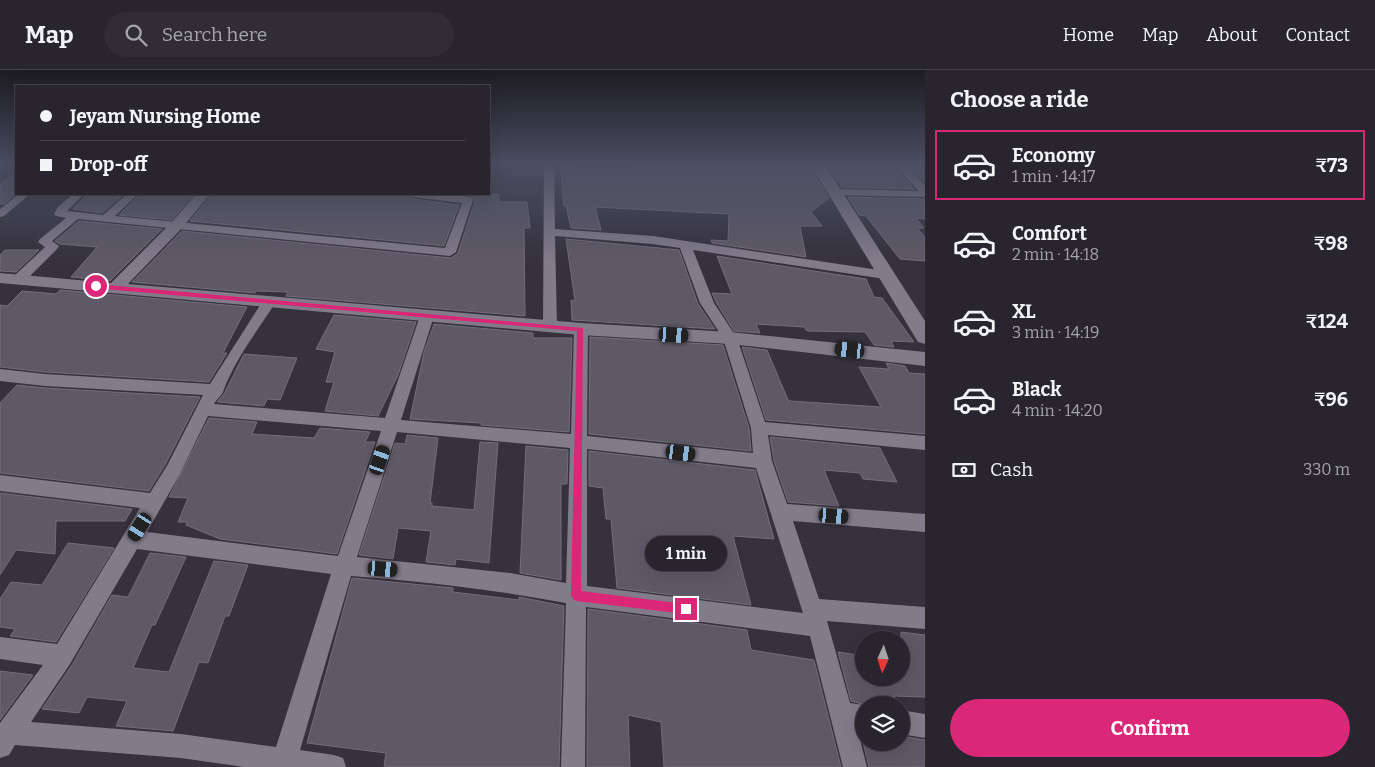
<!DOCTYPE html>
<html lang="en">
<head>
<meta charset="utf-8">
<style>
  :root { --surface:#28252e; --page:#302d36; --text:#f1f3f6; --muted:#a5a5aa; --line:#44424a; --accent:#db2777 }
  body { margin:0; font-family:Bitter,serif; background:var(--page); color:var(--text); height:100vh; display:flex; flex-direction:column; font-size:19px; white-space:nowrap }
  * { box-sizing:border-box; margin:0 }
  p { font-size:16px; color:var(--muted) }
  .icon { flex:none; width:28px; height:28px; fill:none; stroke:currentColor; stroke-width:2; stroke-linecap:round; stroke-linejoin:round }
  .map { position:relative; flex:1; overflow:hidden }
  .panel { display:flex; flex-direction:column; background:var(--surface); width:450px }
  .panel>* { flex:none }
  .banner { position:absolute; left:15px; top:15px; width:475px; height:110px; border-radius:0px; box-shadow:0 5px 20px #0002,0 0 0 1px var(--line); display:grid; align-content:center; height:110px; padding:0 25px; background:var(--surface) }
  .needle { width:32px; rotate:183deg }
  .controls { position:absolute; left:855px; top:561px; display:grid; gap:10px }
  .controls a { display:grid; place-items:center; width:55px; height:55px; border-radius:50%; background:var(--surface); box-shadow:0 5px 20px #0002,0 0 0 1px var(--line); font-size:25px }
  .end { position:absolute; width:22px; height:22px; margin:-11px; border:6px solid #db2777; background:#fff; box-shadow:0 0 0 2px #fff }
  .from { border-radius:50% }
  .bubble { position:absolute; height:35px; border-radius:18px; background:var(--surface); box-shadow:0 5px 20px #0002,0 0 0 1px var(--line); font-size:16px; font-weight:700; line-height:35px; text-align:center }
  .car { position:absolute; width:15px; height:30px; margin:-15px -8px; border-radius:6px; box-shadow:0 0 4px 1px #0007; background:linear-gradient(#222 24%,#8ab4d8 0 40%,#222 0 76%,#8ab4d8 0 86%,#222 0) }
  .banner b { display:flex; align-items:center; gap:18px; height:48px; font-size:19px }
  .banner b+b { border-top:1px solid var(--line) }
  .banner i { width:12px; height:12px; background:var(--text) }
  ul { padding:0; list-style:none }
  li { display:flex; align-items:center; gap:15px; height:70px; margin:0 10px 8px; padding:0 15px; border:2px solid transparent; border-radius:0px }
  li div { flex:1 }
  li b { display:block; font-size:19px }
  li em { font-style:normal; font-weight:700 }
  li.on { border-color:var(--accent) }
  li>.icon { width:45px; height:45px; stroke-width:1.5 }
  h2 { padding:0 25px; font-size:22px; line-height:60px }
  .pay { display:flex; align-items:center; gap:12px; height:55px; padding:0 25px; font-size:19px }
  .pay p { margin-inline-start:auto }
  .cta { display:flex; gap:10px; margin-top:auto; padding:10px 25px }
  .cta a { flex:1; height:58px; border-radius:30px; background:var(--accent); color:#fff; font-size:20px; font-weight:700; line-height:58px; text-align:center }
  header { display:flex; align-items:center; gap:30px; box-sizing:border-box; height:70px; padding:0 25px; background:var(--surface); border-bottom:1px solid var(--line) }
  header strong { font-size:24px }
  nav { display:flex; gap:28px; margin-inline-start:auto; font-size:18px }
  .search { width:350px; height:45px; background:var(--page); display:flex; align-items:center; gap:12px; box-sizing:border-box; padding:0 18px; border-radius:28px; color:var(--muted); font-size:19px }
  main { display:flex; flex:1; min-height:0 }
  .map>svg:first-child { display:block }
</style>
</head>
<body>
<header>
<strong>Map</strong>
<div class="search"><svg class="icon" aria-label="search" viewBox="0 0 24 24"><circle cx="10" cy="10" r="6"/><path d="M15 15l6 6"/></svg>Search here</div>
<nav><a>Home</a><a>Map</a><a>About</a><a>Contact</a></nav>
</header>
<main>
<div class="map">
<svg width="925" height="697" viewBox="0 0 925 697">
  <rect width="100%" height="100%" fill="#35313d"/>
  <path fill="#5e5966" stroke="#736e7c" d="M560,95H575L576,99H631L630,95H809L829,128L811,142L822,156H800L806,187L712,173L711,170L728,171L729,144L595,137L601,160L571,158L566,136H564Z
    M827,95H892L914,119L842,117Z
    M906,95H925V112Z
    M16,102V124L4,134H0V115Z
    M88,124H124L102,143L73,139Z
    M140,124H194L172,150L119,145Z
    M212,124H406L413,129L459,135L444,176L190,151Z
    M463,124H499V132H527L530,158H524L525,246L286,226L288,222L256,221L255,223L132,212L182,161L451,188L458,183L475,131L469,126Z
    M848,127L925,129V149L916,148L924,158H917L925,167V191L900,189L866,146L859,145Z
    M79,151L162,159L110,211L71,207L97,177L60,174L55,171Z
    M566,169L679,180L698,234L715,259L572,250L571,230L575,231Z
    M5,180H39L16,202L0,201V185Z
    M717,186L866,209L874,227L882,228L914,272L891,271L894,277L874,275L865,262L807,261L804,257L756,254L760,263L734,261L716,232L712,223L732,224Z
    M60,220L247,237L223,283H227L209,312L45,302L0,297V235L7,236L22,221L56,224Z
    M334,245L416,252L398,305L378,346L325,341L334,312H326L335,282L316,279Z
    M434,254L533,263V268H572L569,362L481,355V353L410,349L424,282Z
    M590,267L723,275L749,358L751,381L589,364Z
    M742,277L767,280L788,330L790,331L881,337L859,297L889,299L886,293L905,296L909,303L925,304V364L766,350Z
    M244,284L297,288L280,330L267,329L264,336L217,332L224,324Z
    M17,315L45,318L200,327L166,393L149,421L0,403V333Z
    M209,348L257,352L252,364L314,368L320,358L370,362L365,372H375L337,484L220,469L186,455L187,452H178L188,428L169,427Z
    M407,365L438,368L430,433H432V436L474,440L480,372L498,373L489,493L456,489L455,495L426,492L431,461L398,458L393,489L359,485L395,373L405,374Z
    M770,367L880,378L897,412L863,409L860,403L824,400L839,436L788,432L774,391Z
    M526,376L568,380L567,414H561V510L520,503Z
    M589,381L755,400L774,469L733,466L751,535L617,518L611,449H606L603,418L589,416Z
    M0,423L132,439L125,451H56L55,484L16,480L0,505Z
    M68,473L114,478L56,572L10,566L15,559L0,557V529L11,512L42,515Z
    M150,483L186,487L155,555H152L133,598L169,602L214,491L248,495L229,546H225L208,593L199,592L173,661L116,656L127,631L87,627L79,643L42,639L72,595L112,525L128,527Z
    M352,508L453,518V522L519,530V527L564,536L559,697H398L384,696L386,683L307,673Z
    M588,539L747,560L751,580L814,590L841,697H664L661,652L628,645L630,697H587Z
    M901,562L925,565V627L894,626L897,635H866L851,631L838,582L864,586V608H901Z
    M0,601L33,605L0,650Z
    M860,660L864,661V672H901V666L925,670V697H869Z"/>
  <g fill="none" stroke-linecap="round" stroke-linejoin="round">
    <path fill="#827c8a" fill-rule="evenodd" d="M544,95H554L555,159L653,166L885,201L891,205L885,209L693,180L714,233L737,268L765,352L925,366V380L768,365L772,391L787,434L925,444V462L793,451L819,529L925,537V559L827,551L850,633L864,635V659L857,658L867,697H843L810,566L586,537L585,697H561L566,533C495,520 423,511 351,506L300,680L334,685L343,688L346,697H244L181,688L15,675L9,685L0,688V653L43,595L0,589V567L57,574L140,438L0,421V405L150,423L168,394L203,325L45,316L0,311V299L45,304L210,314L264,229L269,228L276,232C257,261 234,291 223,322C222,325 216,330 214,334L385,348L420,246L422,243H432L434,246L401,350L571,364L574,259L576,256H586L588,259L587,366L753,383L751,358L723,268L700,233L680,178L653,174L555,166L557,256L555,259H545L543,256ZM208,346L381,361L338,486L147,462L180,404ZM397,362L570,378L566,513L510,503L357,487ZM587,379L756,398L803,543L587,516ZM137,479L331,504L276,677L181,664L31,652L70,594Z
      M894,95H904L925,115V127L836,125L831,122L836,119L919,121Z
      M19,124H30L4,146L0,147V139Z
      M73,124H84L67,141L103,145L127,124H138L115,146L445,178L462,133L413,127L408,124C422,123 464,121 473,130L456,182L450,186L78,149L52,171L59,176L57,179L24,212H14L13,209L14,206L45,177L38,172L40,169L66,148L56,146L54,144L58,137Z
      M901,640L925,644V668L901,664Z"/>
    <path fill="#827c8a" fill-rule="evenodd" d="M196,124H210L182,158L128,214L581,253L730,262L925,282V296L730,274L581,265L0,213V203L111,213L172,152Z"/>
    <path fill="#827c8a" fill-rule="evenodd" d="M811,95H825L925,251V274L918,272Z"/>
  </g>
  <linearGradient id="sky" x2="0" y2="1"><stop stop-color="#1d1b22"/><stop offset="0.49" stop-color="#4b4e62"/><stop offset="1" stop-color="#4b4e62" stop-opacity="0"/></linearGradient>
  <rect width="925" height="192" fill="url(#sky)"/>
  <path fill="#db2777" d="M96,214L583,258L581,521L686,534L690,535L691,539L690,543L686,544L576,531L573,529L571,525L577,261L93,218V216Z"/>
</svg>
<div class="controls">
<a><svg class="needle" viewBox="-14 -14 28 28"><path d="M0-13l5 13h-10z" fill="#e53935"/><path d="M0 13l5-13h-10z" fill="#a5a5aa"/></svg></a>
<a><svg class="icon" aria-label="layers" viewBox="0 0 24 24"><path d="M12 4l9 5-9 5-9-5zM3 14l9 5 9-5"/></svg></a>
</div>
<i class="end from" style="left:96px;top:216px"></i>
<i class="end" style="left:686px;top:539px"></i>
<div class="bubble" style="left:645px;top:466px;width:82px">1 min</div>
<i class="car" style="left:674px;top:265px;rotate:93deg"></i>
<i class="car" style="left:850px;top:280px;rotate:276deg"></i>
<i class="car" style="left:681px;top:383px;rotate:97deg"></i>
<i class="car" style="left:380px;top:390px;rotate:19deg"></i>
<i class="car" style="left:834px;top:446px;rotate:94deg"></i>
<i class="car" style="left:140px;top:457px;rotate:212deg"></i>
<i class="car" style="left:383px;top:499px;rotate:95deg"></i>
<div class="banner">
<b><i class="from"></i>Jeyam Nursing Home</b>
<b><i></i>Drop-off</b>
</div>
</div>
<section class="panel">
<h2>Choose a ride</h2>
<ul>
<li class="on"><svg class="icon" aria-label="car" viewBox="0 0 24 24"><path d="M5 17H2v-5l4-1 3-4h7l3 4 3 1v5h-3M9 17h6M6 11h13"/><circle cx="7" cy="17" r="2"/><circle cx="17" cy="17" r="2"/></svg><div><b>Economy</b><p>1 min · 14:17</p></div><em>₹73</em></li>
<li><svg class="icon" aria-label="car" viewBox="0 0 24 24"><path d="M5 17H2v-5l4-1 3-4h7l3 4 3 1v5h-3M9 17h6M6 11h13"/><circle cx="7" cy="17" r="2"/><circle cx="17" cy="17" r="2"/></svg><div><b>Comfort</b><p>2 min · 14:18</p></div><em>₹98</em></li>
<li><svg class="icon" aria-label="car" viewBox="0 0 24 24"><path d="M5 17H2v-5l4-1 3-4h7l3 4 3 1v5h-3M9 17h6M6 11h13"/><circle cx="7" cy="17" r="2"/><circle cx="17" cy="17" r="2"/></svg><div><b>XL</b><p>3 min · 14:19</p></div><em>₹124</em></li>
<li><svg class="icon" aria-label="car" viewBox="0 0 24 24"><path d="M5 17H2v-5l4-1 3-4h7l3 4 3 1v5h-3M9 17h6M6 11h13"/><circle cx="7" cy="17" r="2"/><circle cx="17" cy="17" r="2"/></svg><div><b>Black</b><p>4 min · 14:20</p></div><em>₹96</em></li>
</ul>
<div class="pay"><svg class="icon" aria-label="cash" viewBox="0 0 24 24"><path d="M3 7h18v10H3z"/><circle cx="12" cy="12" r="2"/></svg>Cash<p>330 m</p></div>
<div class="cta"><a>Confirm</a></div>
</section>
</main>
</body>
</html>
